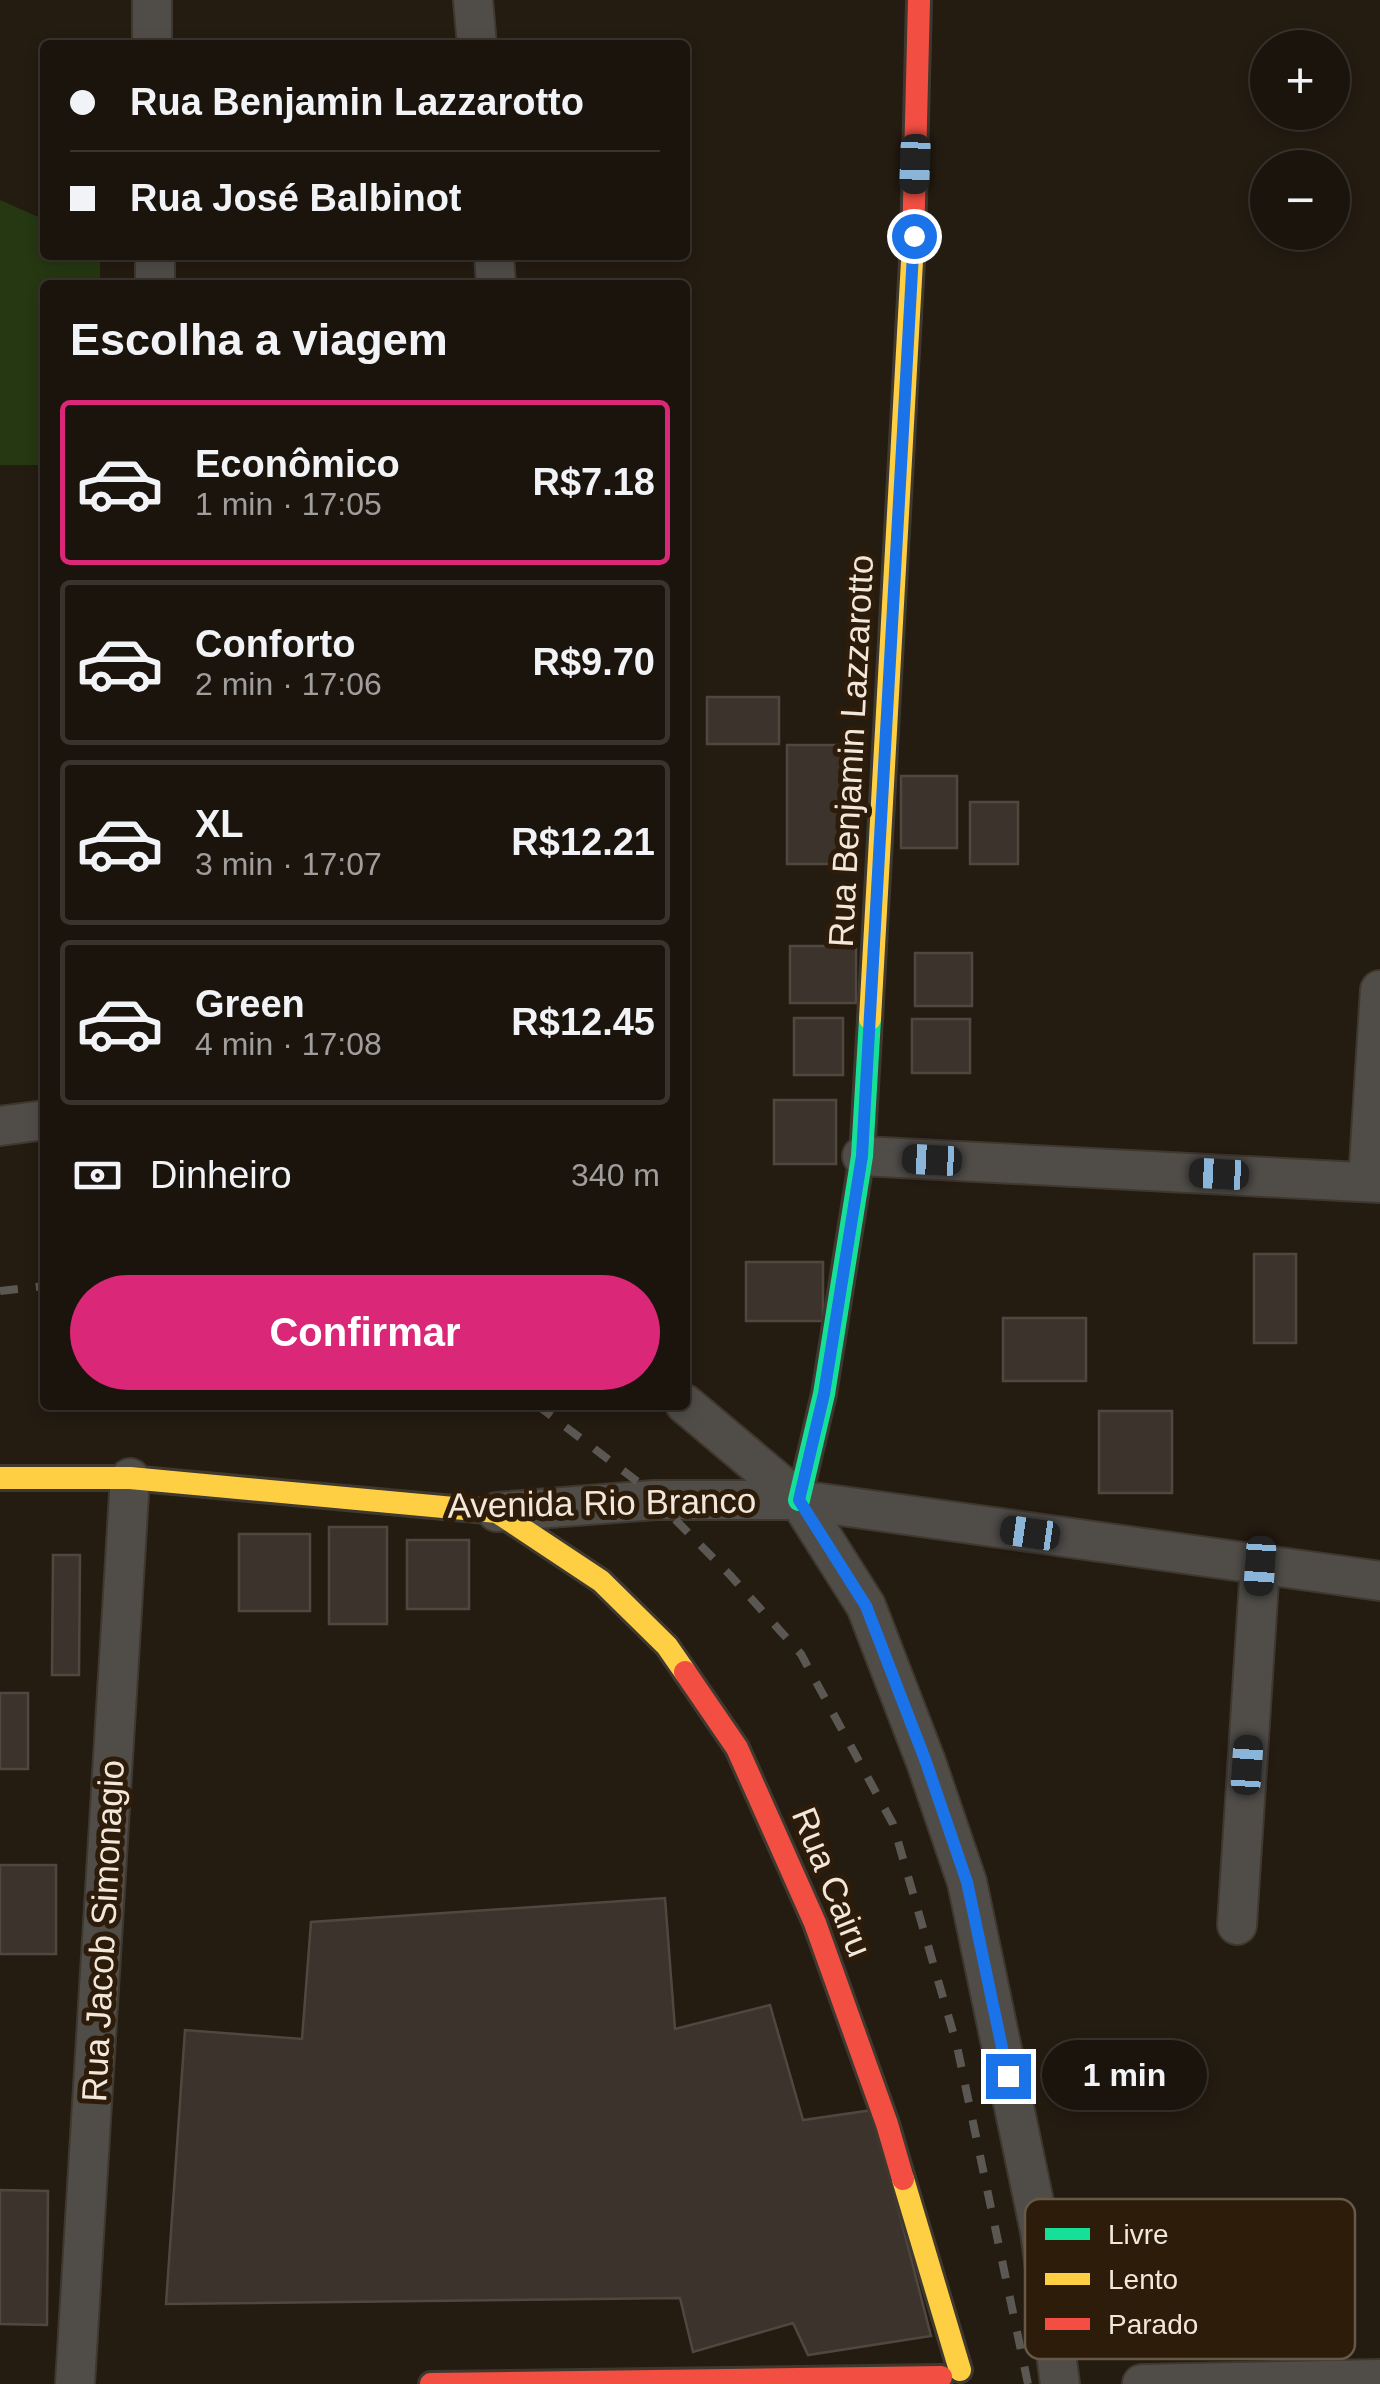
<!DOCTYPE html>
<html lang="pt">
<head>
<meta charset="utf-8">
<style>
  :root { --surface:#1b140d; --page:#241d16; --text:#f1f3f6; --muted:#a09e9d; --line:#39332e; --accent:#db2777 }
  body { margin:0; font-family:Helvetica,sans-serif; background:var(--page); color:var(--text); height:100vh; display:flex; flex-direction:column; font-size:38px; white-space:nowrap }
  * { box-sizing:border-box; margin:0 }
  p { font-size:32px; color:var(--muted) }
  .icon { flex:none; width:55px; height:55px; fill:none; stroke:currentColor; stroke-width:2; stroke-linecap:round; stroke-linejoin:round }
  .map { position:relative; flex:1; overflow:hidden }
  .side { position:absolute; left:40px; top:280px; width:650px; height:1130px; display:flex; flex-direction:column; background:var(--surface); border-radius:10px; box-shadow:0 5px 15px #0003,0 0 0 2px var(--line) }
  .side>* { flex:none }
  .banner { position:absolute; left:40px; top:40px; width:650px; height:220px; border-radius:10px; box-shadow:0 5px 15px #0003,0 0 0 2px var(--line); display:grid; align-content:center; height:220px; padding:0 30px; background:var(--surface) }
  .tools { position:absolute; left:1250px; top:30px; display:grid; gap:20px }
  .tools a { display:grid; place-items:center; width:100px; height:100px; border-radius:50%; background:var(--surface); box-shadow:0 5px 15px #0003,0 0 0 2px var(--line); font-size:50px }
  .end { position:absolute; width:45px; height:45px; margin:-22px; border:12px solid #1a73e8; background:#fff; box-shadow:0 0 0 5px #fff }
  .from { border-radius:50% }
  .bubble { position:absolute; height:70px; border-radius:35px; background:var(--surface); box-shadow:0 5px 15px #0003,0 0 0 2px var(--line); font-size:32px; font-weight:700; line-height:70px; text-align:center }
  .car { position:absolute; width:30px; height:60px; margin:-30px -15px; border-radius:12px; box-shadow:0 0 8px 2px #0007; background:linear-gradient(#222 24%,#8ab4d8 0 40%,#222 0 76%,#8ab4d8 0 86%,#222 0) }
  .banner b { display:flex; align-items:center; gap:35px; height:95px; font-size:38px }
  .banner b+b { border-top:2px solid var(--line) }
  .banner i { width:25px; height:25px; background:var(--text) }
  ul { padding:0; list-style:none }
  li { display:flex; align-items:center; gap:30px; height:165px; margin:0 20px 15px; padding:0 10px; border:5px solid var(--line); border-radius:10px }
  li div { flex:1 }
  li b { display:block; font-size:38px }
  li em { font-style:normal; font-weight:700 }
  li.on { border-color:var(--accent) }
  li>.icon { width:90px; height:90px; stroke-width:1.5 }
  h2 { padding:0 30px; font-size:45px; line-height:120px }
  .pay { display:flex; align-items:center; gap:25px; height:110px; padding:0 30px; font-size:38px }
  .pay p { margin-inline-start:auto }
  .cta { display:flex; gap:20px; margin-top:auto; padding:20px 30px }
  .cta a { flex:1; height:115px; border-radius:60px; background:var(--accent); color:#fff; font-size:40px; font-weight:700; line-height:115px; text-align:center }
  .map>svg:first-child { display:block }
</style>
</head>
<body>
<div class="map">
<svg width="1380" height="2384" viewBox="0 0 1380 2384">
  <rect width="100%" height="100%" fill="#241b11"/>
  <path fill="#253812" d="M0,200L45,220V255H100V285H45V465H0Z"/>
  <path fill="#3c342c" stroke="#504840" stroke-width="2.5" d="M707,697H779V744H707Z
    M787,745H853V864H787Z
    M901,776H957V848H901Z
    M970,802H1018V864H970Z
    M790,946H856V1003H790Z
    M915,953H972V1006H915Z
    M794,1018H843V1075H794Z
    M912,1019H970V1073H912Z
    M774,1100H836V1164H774Z
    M1254,1254H1296V1343H1254Z
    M746,1262H823V1321H746Z
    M1003,1318H1086V1381H1003Z
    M1099,1411H1172V1493H1099Z
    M329,1527H387V1624H329Z
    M239,1534H310V1611H239Z
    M407,1540H469V1609H407Z
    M53,1555H80L79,1675H52Z
    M0,1693H28V1769H0Z
    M0,1865H56V1954H0Z
    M665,1898L675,2029L770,2005L803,2120L873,2110L931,2336L808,2355L793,2323L693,2352L680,2298L166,2304L185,2030L302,2039L311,1922Z
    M0,2190L48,2191L47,2325L0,2324Z"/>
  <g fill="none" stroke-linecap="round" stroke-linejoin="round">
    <g stroke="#3f382f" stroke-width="42">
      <path id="street" d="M152,0V45
        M473,0L477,45
        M155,255V285
        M494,255L496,285
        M0,1126L45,1120
        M862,1156L1380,1183
        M1368,1182L1380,990
        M685,1404L799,1500L866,1606L926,1762L967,1882L1040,2231L1060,2384
        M497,1512L655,1500H799L1380,1581
        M1237,1925L1260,1566
        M75,2384L130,1478
        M1142,2384L1380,2379"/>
    </g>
    <g stroke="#3f382f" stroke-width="28">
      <path id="fast" d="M799,1500L824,1394L862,1156L870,1019"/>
    </g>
    <g stroke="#3f382f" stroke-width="28">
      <path id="slow" d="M870,1019L913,243
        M0,1478H130L497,1512L601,1581L667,1646L685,1672
        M903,2179L960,2370"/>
    </g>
    <g stroke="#3f382f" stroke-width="28">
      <path id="jam" d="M913,243L919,0
        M685,1672L737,1748L815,1923L887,2124L903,2179
        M431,2384L941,2377"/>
    </g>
    <use href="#street" stroke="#504d49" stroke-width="38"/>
    <use href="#fast" stroke="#16e098" stroke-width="22"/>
    <use href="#slow" stroke="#ffcf43" stroke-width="22"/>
    <use href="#jam" stroke="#f24e42" stroke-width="22"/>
    <path stroke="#5b5752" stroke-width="8" stroke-dasharray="18 18" stroke-linecap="butt" d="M0,1291L45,1286
      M537,1405L638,1482L730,1575L801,1654L893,1824L957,2046L1028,2384"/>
  </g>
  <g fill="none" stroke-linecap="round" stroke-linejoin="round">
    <path stroke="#1a73e8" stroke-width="12" d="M914,236L862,1156L824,1394L799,1500L866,1606L926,1762L967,1882L1008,2076"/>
  </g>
  <g text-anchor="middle" stroke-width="10" stroke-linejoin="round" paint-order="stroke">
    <g font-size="35" fill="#f2e7db" stroke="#2c1c09">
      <text transform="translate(851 751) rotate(-87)" y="12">Rua Benjamin Lazzarotto</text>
      <text transform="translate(602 1503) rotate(-1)" y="12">Avenida Rio Branco</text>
      <text transform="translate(832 1882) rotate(68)" y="12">Rua Cairu</text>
      <text transform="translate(103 1931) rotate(-87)" y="12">Rua Jacob Simonagio</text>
    </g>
  </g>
  <rect x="1025" y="2199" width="330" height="160" rx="15" fill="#2c1c09" stroke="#675948" stroke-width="2.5"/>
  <rect x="1045" y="2228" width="45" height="12" fill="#16e098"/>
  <rect x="1045" y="2273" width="45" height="12" fill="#ffcf43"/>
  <rect x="1045" y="2318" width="45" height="12" fill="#f24e42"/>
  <g font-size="28" fill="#f2e7db">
    <text x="1108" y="2244">Livre</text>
    <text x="1108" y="2289">Lento</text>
    <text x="1108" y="2334">Parado</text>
  </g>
</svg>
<div class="tools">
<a>+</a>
<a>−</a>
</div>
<i class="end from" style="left:914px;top:236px"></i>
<i class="end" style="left:1008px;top:2076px"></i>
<div class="bubble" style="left:1042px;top:2040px;width:165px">1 min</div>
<i class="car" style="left:915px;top:164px;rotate:182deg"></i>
<i class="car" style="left:932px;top:1160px;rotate:273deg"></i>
<i class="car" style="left:1219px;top:1174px;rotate:273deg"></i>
<i class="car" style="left:1030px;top:1533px;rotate:278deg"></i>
<i class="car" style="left:1260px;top:1566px;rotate:184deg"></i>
<i class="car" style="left:1247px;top:1765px;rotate:4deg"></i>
<div class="banner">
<b><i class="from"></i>Rua Benjamin Lazzarotto</b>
<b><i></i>Rua José Balbinot</b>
</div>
<section class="side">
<h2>Escolha a viagem</h2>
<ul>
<li class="on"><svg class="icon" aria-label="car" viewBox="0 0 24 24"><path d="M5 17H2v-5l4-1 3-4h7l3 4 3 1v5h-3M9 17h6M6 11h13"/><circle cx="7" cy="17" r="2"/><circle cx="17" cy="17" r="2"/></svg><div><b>Econômico</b><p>1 min · 17:05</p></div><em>R$7.18</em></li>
<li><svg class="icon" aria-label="car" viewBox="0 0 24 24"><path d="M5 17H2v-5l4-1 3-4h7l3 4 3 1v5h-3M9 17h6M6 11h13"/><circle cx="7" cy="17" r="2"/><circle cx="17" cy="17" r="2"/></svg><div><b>Conforto</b><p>2 min · 17:06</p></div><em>R$9.70</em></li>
<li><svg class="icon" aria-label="car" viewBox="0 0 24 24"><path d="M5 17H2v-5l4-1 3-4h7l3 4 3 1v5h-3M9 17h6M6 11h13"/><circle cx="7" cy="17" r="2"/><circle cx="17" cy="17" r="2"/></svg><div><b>XL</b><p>3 min · 17:07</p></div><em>R$12.21</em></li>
<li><svg class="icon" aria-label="car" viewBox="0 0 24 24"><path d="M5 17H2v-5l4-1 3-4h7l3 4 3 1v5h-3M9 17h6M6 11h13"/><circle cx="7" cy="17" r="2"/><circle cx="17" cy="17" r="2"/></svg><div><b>Green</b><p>4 min · 17:08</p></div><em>R$12.45</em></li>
</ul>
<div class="pay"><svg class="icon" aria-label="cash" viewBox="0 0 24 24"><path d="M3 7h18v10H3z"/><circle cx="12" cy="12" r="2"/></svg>Dinheiro<p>340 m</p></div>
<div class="cta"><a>Confirmar</a></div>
</section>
</div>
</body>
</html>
